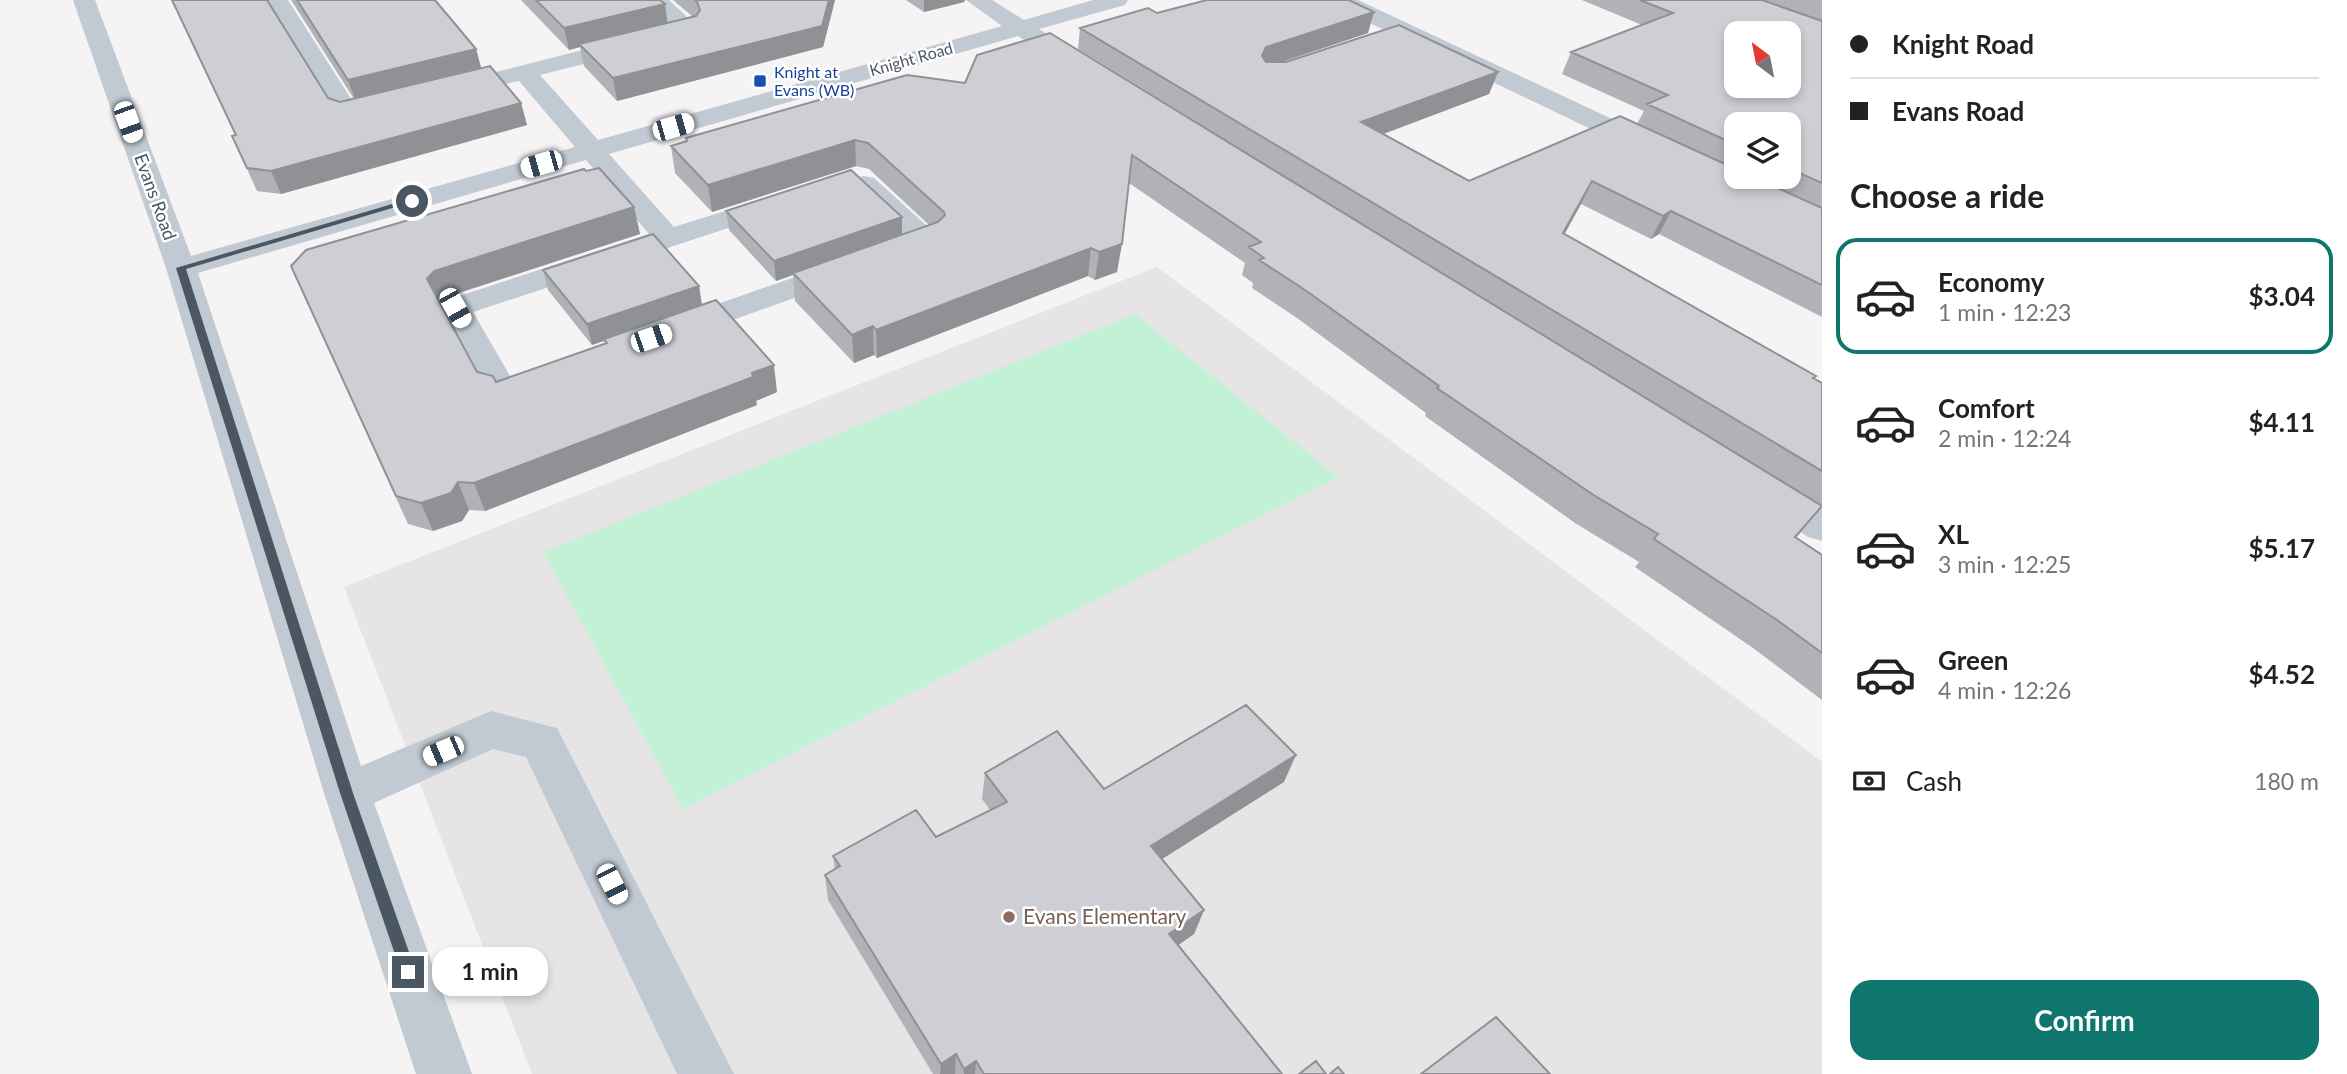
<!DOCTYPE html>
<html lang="en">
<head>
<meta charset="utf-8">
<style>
  :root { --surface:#fff; --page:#f6f6f6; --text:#222; --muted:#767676; --line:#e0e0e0; --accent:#0f766e }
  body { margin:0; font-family:Lato,sans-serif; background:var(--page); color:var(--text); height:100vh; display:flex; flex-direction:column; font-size:26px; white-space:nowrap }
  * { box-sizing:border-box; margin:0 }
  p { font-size:23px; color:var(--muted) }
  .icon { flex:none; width:38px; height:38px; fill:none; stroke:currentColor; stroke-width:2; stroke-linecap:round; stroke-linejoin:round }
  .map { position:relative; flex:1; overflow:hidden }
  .panel { display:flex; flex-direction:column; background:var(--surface); width:525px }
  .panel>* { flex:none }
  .banner { display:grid; align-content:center; height:154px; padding:0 28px; background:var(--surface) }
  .needle { width:46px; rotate:328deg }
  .tools { position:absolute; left:1724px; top:21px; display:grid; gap:14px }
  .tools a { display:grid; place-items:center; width:77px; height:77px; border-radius:14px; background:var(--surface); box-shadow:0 4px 10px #0003; font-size:35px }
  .end { position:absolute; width:32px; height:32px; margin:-16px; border:9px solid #4a5661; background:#fff; box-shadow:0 0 0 4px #fff }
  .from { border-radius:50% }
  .bubble { position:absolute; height:49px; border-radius:21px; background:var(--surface); box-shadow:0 4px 10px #0003; font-size:23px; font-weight:700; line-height:49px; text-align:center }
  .car { position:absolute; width:21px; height:42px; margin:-21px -10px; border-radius:9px; box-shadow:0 0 5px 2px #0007; background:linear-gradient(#fff 24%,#345 0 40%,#fff 0 76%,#345 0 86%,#fff 0) }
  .banner b { display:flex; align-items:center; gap:24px; height:66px; font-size:26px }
  .banner b+b { border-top:2px solid var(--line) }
  .banner i { width:18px; height:18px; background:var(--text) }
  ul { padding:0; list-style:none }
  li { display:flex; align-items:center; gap:21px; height:116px; margin:0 14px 10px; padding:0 14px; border:4px solid transparent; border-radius:21px }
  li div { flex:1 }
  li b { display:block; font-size:26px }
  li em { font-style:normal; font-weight:700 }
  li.active { border-color:var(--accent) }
  li>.icon { width:63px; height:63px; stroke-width:1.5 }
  h2 { padding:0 28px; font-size:32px; line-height:84px }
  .pay { display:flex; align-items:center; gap:18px; height:77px; padding:0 28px; font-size:26px }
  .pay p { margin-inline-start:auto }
  .primary-button { display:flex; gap:14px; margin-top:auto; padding:14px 28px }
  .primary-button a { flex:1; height:80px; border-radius:21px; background:var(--accent); color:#fff; font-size:28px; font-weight:700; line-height:80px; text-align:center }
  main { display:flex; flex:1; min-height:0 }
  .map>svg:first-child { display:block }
</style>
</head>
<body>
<main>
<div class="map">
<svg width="1822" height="1074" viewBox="0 0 1822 1074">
  <rect width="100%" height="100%" fill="#f5f3f3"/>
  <path fill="#e6e4e5" d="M1157,267L1822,762V1074H532L344,587Z"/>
  <path fill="#c3f1d5" d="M1135,314L1338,477L683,809L543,552Z"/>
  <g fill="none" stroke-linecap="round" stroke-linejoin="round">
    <path fill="#c1cad2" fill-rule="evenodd" d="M73,0H95L191,256L575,147L519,81L505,84L496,82L493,77L496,72L673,27L645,0H669L701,30L698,35L540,75L598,140L1002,26L966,0H992L1024,20L1093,0H1128L1125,5L1039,29L1088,60L1092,65L1088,70L1080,72L1072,70L1018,36L609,154L674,227L776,195L786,197L790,203L786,209L473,312L510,376L535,368L547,371L552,379C541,395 507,404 489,399L439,308L444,301L649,234L586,160L198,273L361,766L491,711L557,728L734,1074H677L526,757L493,749L374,803L472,1074H416L324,793L166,268Z
      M266,0H288L355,105L385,98L394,101L398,106L394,111L348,122L339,119Z
      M1329,0H1358L1657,140L1661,146L1657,152L1648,154L1639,152L1332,5Z
      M864,176L874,178L937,235L942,241L937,247L688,336L677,339L666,336L661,329L666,322L907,238L850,184L854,178Z
      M1767,480L1780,484L1822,509V541L1808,537L1754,502L1748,493L1754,484Z"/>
  </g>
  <path fill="#b0b2b7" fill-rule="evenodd" d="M291,0H435L476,49L481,68L521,103L527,125L281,194L257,191L232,136L328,98L340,102L354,99Z
    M521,0H660L665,4L667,23L693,17L673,0H835L823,47L617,101L584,66L580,47L569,50Z
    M906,0H965L964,2L924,12Z
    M1582,0H1822V317L1659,234L1651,239L1581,204L1564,234L1822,383V507L1796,538L1822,555V700L1753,648L1635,567L1639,562L1575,523L1425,416L1426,413L1297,318L1252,288L1253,283L1242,275L1245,263L1129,183L1117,272L1095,280L1088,276L877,358L874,355L854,363L795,301L793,275L776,281L729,230L726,211L902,235L929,225L869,169L856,166L712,212L675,173L671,146L686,142V138L907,75L1408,252L1078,49L1080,28L1157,13L1368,33L1281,62L1498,72L1489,94L1383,134L1469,181L1637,124L1644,111L1562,74L1571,52L1642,25ZM1736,124H1788V177H1736Z
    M586,171L634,207L640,234L443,298L440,303L477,372L496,382L605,344L604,341L592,345L548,290L543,270L699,286L702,305L777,392L756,401L757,405L485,511L469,510L462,521L433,531L408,524L291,266Z
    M985,773L1104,789L1284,782L1162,859L1204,910L1194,934L1178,945L1282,1074H933L828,900L825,875L835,869L833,856L936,837L990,810L982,799Z"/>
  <path fill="#909195" d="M829,0H835L823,47L617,101L613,78Z
    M924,0H965L964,2L924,12Z
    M665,4L668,26L579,44L580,47L569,50L564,28Z
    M1374,12L1368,33L1261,69L1262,56L1266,47Z
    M476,49L482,71L356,102L348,80Z
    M1498,72L1489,94L1354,145L1361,122Z
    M521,103L527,125L281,194L271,171Z
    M855,140L856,166L712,212L708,185Z
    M1592,181L1581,204L1552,257L1563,233Z
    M634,207L640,234L443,298L437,306L427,279L434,271Z
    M1671,211L1659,234L1651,239L1663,216Z
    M902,217V237L793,273V275L776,281L774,261Z
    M1122,244L1117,272L1095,280L1099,252Z
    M1091,248L1088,276L877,358L876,330Z
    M699,286L702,306L592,345L587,324Z
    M873,326L874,355L854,363L852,335Z
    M774,365L777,392L756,401L757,405L485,511L474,483Z
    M458,482L469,510L462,521L433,531L421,503Z
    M1296,755L1284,782L1143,871L1151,846Z
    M1204,910L1194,934L1160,958L1169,934Z
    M956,1054L955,1074H940L941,1064Z
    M976,1061L975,1074H964V1069Z"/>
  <path fill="#cdcfd5" stroke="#909195" stroke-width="2" fill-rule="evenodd" d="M172,0H267L328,98L340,102L490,66L521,103L271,171L247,168L232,136L236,135Z
    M297,0H435L476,49L348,80Z
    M536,0H660L665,4L564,28Z
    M695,0H829L822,26L613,78L579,44L696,16L700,10L697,2Z
    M1207,0H1349L1374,12L1266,47L1262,56L1266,62H1286L1399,25L1498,72L1361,122L1469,181L1620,116L1736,169V177H1753L1822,208V285L1671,211L1663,216L1592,181L1563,233L1816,376L1813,378L1822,383V471L1080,28L1148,8L1157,13Z
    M1640,0H1762L1822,21V183L1788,168V124H1736V145L1647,104L1668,95L1571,52L1673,13ZM1736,33H1788V86H1736Z
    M1050,33L1822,506L1795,537L1822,555V653L1777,620L1654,539L1658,534L1592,494L1437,388L1439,386L1305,290L1259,260L1264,258L1249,247L1261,242L1132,155L1122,244L1099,252L1091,248L876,330L873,326L852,335L793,273L938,222L945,215L944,212L868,143L855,140L708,185L671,146L687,141L686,138L907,75L965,83L977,55Z
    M599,168L634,207L434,271L427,279L477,372L493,376L496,382L607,343L604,339L716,300L774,365L752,373L753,377L474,483L458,482L451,493L421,503L396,496L291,266L306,250L584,169L586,171Z
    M851,170L902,217L774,261L726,211Z
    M653,234L699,286L587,324L543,270Z
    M1246,705L1296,755L1151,846L1204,910L1169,934L1282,1074H984L976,1061L964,1069L956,1054L941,1064L825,875L840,866L833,856L916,810L936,837L1007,802L985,773L1057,731L1104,789Z
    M1496,1017L1550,1074H1421Z
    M1316,1061L1326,1074H1299Z
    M1338,1067L1344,1074H1330Z"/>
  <path fill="#4a5661" d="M409,199L416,201L186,269L353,793L416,972L414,977L408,979L403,977L401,972L340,793L176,268Z"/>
  <rect fill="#1a4fb4" stroke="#fff" stroke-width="2.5" x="753" y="74" width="14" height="14" rx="3.5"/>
  <circle fill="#8d6e63" stroke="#fff" stroke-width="2.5" cx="1009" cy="917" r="7"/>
  <g text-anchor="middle" stroke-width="5" stroke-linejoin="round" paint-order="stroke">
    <g font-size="16" fill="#4a5661" stroke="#fff">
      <text transform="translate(911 59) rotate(-16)" y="6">Knight Road</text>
    </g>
    <g font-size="16" fill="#164399" stroke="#fff" text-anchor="start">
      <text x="774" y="78">Knight at<tspan x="774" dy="18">Evans (WB)</tspan></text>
    </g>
    <g font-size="18" fill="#4a5661" stroke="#fff">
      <text transform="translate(155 197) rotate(70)" y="6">Evans Road</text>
    </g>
    <g font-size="21" fill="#785e54" stroke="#fff" text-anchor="start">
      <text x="1023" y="924">Evans Elementary</text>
    </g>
  </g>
</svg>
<div class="tools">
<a><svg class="needle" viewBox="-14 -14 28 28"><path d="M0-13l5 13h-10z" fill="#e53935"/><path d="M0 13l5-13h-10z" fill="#767676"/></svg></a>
<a><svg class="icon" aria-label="layers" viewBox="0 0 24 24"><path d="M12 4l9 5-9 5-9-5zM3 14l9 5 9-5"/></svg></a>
</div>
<i class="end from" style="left:412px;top:201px"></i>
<i class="end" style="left:408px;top:972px"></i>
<div class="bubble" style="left:432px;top:947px;width:116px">1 min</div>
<i class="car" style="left:128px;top:122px;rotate:160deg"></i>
<i class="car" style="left:673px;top:127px;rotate:74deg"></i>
<i class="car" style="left:541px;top:164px;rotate:254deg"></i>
<i class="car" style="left:455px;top:308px;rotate:151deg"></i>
<i class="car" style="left:651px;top:338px;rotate:71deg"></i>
<i class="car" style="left:443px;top:751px;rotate:247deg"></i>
<i class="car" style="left:612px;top:884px;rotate:153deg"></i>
</div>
<section class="panel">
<div class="banner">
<b><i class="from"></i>Knight Road</b>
<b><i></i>Evans Road</b>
</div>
<h2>Choose a ride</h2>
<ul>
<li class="active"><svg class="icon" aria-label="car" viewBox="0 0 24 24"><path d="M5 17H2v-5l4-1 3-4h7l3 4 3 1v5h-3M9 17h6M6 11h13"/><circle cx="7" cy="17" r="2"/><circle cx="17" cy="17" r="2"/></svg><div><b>Economy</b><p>1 min · 12:23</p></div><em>$3.04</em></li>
<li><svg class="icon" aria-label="car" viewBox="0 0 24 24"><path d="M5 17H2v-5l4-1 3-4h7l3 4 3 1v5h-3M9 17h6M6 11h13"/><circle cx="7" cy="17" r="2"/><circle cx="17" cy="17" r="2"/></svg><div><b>Comfort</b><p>2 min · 12:24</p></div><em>$4.11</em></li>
<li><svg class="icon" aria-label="car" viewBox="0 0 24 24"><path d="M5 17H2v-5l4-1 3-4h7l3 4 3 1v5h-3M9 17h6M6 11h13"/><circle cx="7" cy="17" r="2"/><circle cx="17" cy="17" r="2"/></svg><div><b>XL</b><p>3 min · 12:25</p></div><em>$5.17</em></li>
<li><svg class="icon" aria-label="car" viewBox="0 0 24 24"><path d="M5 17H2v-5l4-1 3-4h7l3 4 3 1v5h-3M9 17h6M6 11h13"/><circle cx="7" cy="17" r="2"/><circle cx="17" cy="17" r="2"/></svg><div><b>Green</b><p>4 min · 12:26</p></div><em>$4.52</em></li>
</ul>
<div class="pay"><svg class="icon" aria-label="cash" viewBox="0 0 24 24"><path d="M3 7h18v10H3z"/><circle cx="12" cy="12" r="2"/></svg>Cash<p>180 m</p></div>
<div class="primary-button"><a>Confirm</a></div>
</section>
</main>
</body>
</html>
